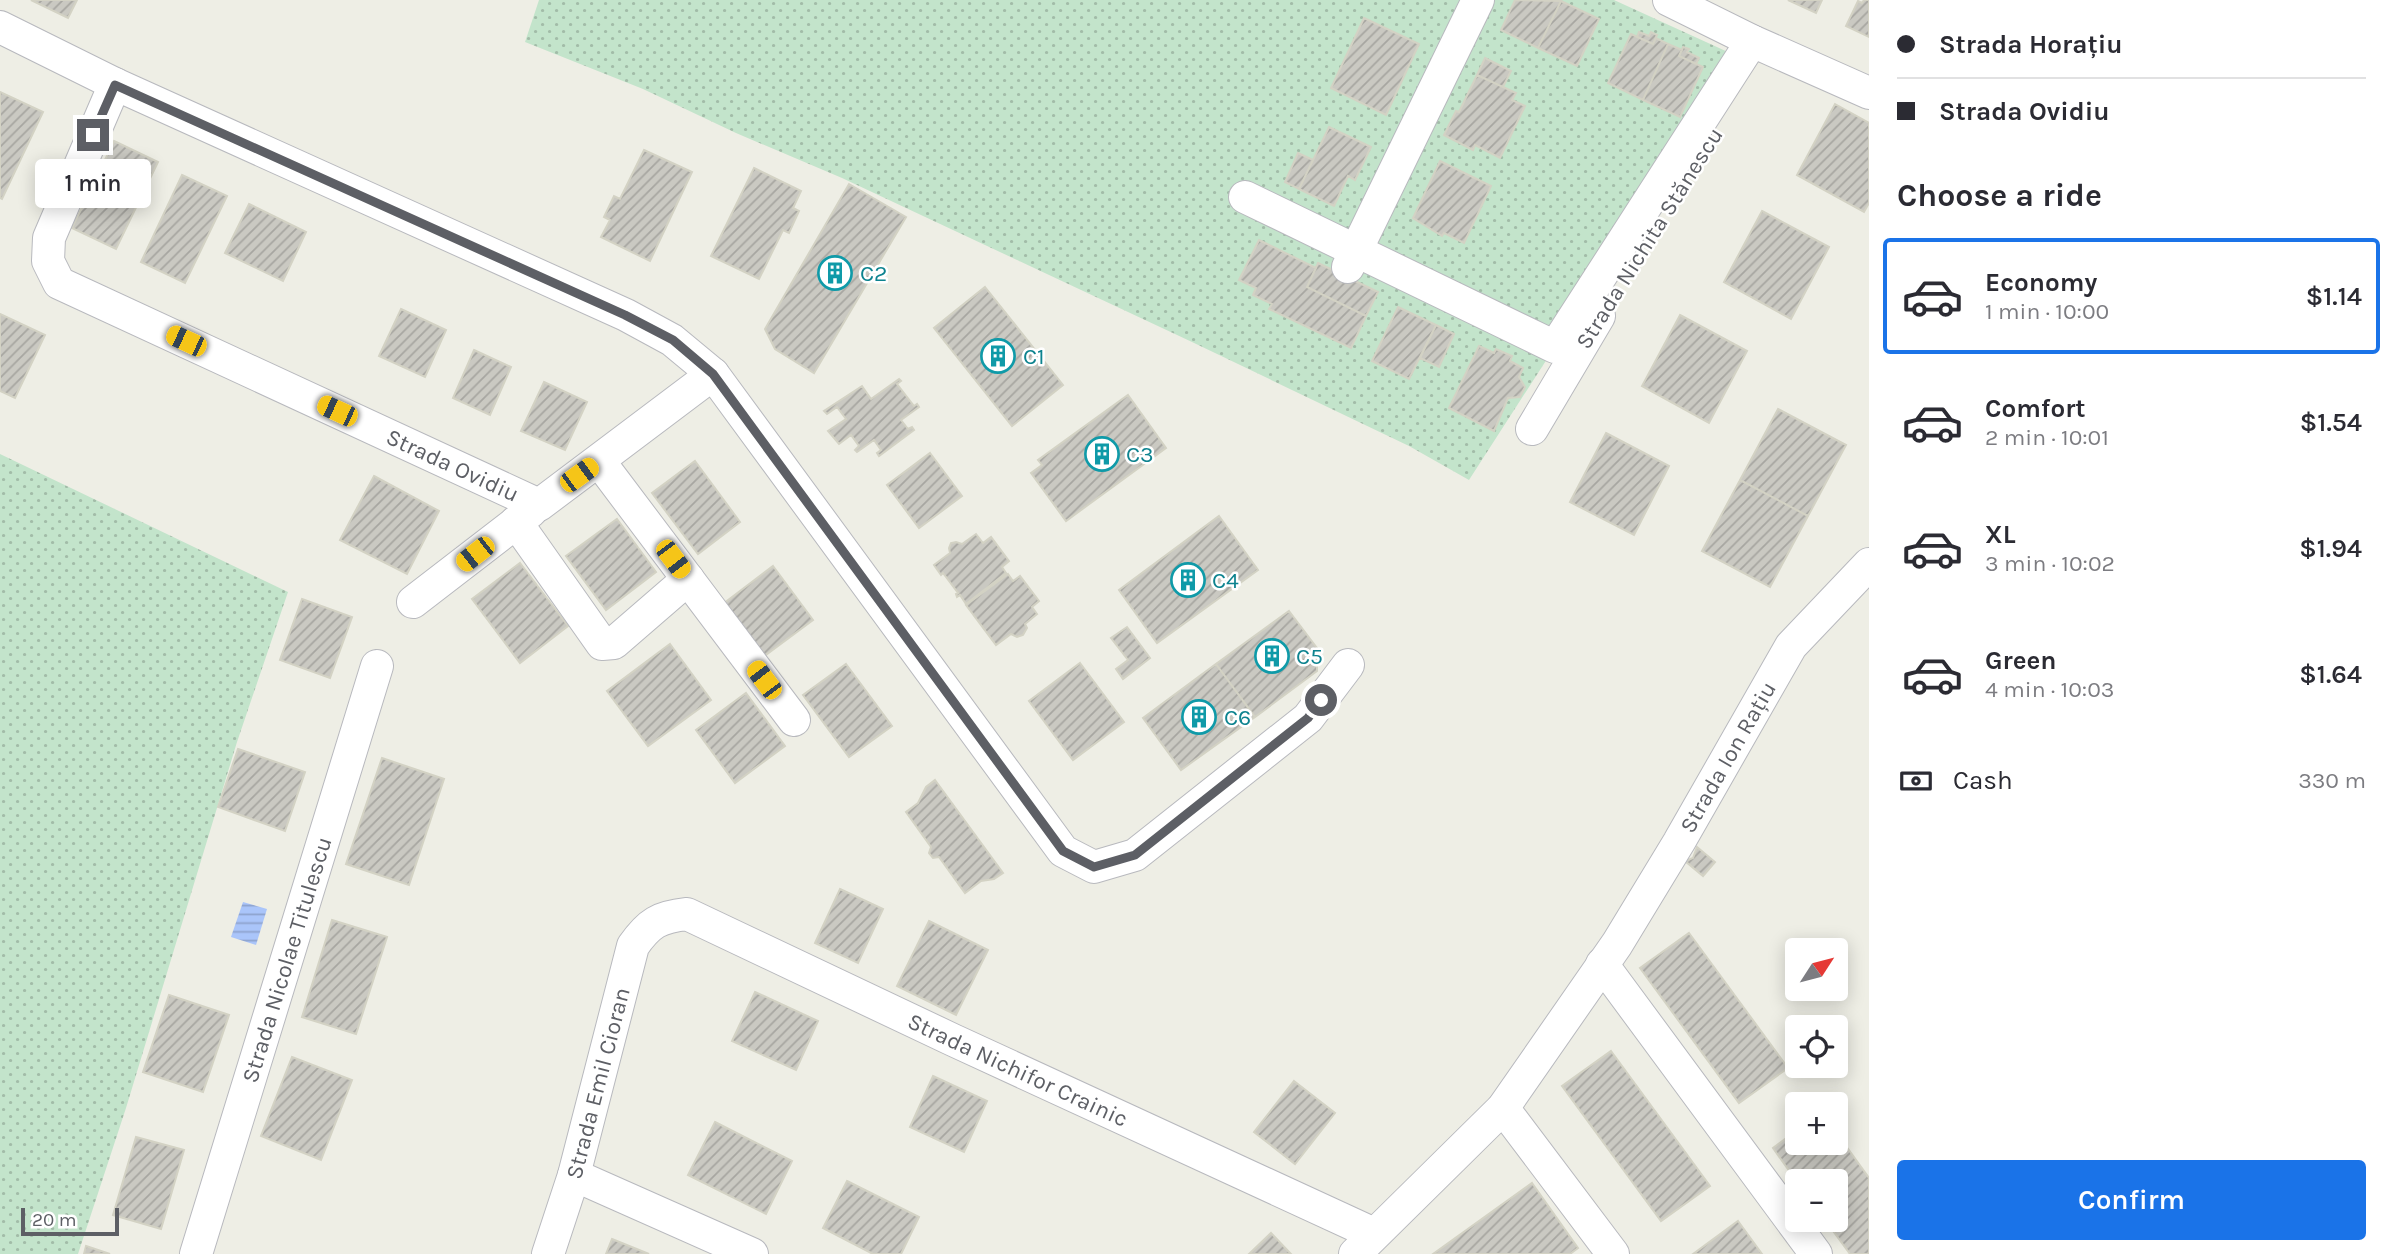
<!DOCTYPE html>
<html lang="en">
<head>
<meta charset="utf-8">
<style>
  :root { --surface:#fff; --page:#f7f7f7; --text:#2b2b33; --muted:#7c7c81; --line:#e1e1e2; --accent:#1a73e8 }
  body { margin:0; font-family:Karla,sans-serif; background:var(--page); color:var(--text); height:100vh; display:flex; flex-direction:column; font-size:26px; white-space:nowrap }
  * { box-sizing:border-box; margin:0 }
  p { font-size:23px; color:var(--muted) }
  .icon { flex:none; width:38px; height:38px; fill:none; stroke:currentColor; stroke-width:2; stroke-linecap:round; stroke-linejoin:round }
  .map { position:relative; flex:1; overflow:hidden }
  .sheet { display:flex; flex-direction:column; background:var(--surface); width:525px }
  .sheet>* { flex:none }
  .top-card { display:grid; align-content:center; height:154px; padding:0 28px; background:var(--surface) }
  .needle { width:46px; rotate:54deg }
  .buttons { position:absolute; left:1785px; top:938px; display:grid; gap:14px }
  .buttons a { display:grid; place-items:center; width:63px; height:63px; border-radius:7px; background:var(--surface); box-shadow:0 4px 18px #0003; font-size:35px }
  .scale { position:absolute; left:21px; bottom:18px; width:98px; box-sizing:border-box; padding-left:7px; border:4px solid #5d5f65; border-top:0; font-size:19px; line-height:24px; white-space:nowrap; color:#5d5f65; -webkit-text-stroke:5px #fff; paint-order:stroke }
  .end { position:absolute; width:32px; height:32px; margin:-16px; border:9px solid #5d5f65; background:#fff; box-shadow:0 0 0 4px #fff }
  .from { border-radius:50% }
  .bubble { position:absolute; height:49px; border-radius:7px; background:var(--surface); box-shadow:0 4px 18px #0003; font-size:23px; font-weight:600; line-height:49px; text-align:center }
  .car { position:absolute; width:21px; height:42px; margin:-21px -10px; border-radius:9px; box-shadow:0 0 5px 2px #0007; background:linear-gradient(#f5c518 24%,#345 0 40%,#f5c518 0 76%,#345 0 86%,#f5c518 0) }
  .top-card b { display:flex; align-items:center; gap:24px; height:66px; font-size:26px }
  .top-card b+b { border-top:2px solid var(--line) }
  .top-card i { width:18px; height:18px; background:var(--text) }
  ul { padding:0; list-style:none }
  li { display:flex; align-items:center; gap:21px; height:116px; margin:0 14px 10px; padding:0 14px; border:4px solid transparent; border-radius:7px }
  li div { flex:1 }
  li b { display:block; font-size:26px }
  li em { font-style:normal; font-weight:600 }
  li.current { border-color:var(--accent) }
  li>.icon { width:63px; height:63px; stroke-width:1.5 }
  h2 { padding:0 28px; font-size:32px; line-height:84px }
  .pay { display:flex; align-items:center; gap:18px; height:77px; padding:0 28px; font-size:26px }
  .pay p { margin-inline-start:auto }
  .primary-button { display:flex; gap:14px; margin-top:auto; padding:14px 28px }
  .primary-button a { flex:1; height:80px; border-radius:7px; background:var(--accent); color:#fff; font-size:28px; font-weight:600; line-height:80px; text-align:center }
  main { display:flex; flex:1; min-height:0 }
  .map>svg:first-child { display:block }
</style>
</head>
<body>
<main>
<div class="map">
<svg width="1869" height="1254" viewBox="0 0 1869 1254">
  <defs>
    <pattern id="grass-dots" width="8" height="8" patternUnits="userSpaceOnUse" patternTransform="scale(1.75)"><rect width="8" height="8" fill="#c3e4cb"/><path d="M2 2h.1M6 6h.1" fill="none" stroke="#a2bca8" stroke-width="1.8" stroke-linecap="round"/></pattern>
    <pattern id="water-rules" width="6" height="5" patternUnits="userSpaceOnUse" patternTransform="scale(1.75)"><rect width="6" height="5" fill="#aac5fa"/><path d="M0 2.5h6" fill="none" stroke="#8ea3ce"/></pattern>
    <pattern id="building-hatch" width="6" height="6" patternUnits="userSpaceOnUse" patternTransform="scale(1.75)"><rect width="6" height="6" fill="#cac9c2"/><path d="M-1 1l2-2M0 6l6-6M5 7l2-2" fill="none" stroke="#a7a6a1"/></pattern>
  </defs>
  <rect width="100%" height="100%" fill="#eeeee5"/>
  <path fill="url(#grass-dots)" d="M539,0H1614L1741,58L1469,480L1409,446L1192,342L842,178L736,133L643,89L525,42Z
    M0,454L288,592L237,742L126,1108L78,1254H0Z"/>
  <path fill="url(#water-rules)" d="M243,902L267,909L256,945L231,937Z"/>
  <path fill="url(#building-hatch)" stroke="#d3d2c4" stroke-width="2" d="M31,0H77L68,18Z
    M1515,0L1561,1L1538,48L1501,30Z
    M1788,0H1822L1816,13Z
    M1864,0H1869V37L1846,26L1858,1L1862,3Z
    M1561,1L1599,19L1577,66L1538,48Z
    M1364,18L1419,44L1386,115L1331,88Z
    M1639,32L1649,36L1651,32L1657,35L1653,44L1637,37Z
    M1631,34L1653,44L1656,38L1668,44L1643,100L1608,83Z
    M1668,44L1682,50L1679,56L1703,67L1680,117L1643,100Z
    M1683,47L1689,49L1687,52L1699,58L1696,64L1679,56Z
    M1485,58L1511,71L1503,87L1477,75Z
    M1477,75L1516,93L1512,100L1525,106L1500,158L1475,145L1473,150L1444,135L1456,111L1459,112Z
    M0,92L43,112L2,199L0,198Z
    M1835,104L1869,123V203L1864,212L1797,175Z
    M1329,127L1371,147L1355,180L1348,176L1334,206L1299,189Z
    M114,141L158,162L116,249L72,228Z
    M644,150L692,172L650,261L601,237L610,220L604,217L614,196L620,199Z
    M1298,153L1313,160L1299,189L1285,182Z
    M1440,161L1491,186L1464,243L1444,233L1442,236L1413,218Z
    M754,168L801,191L793,208L799,211L789,233L783,230L759,279L711,256Z
    M182,175L227,196L185,283L141,262Z
    M849,184L906,217L814,373L775,349L765,329Z
    M249,204L306,232L283,281L225,253Z
    M1762,211L1829,247L1791,319L1724,282Z
    M1259,240L1316,268L1307,287L1366,316L1351,348L1269,309L1272,304L1253,295L1256,288L1239,280Z
    M1318,263L1378,292L1366,316L1307,287Z
    M985,287L1063,385L1012,426L934,328Z
    M1398,307L1436,325L1409,379L1372,361Z
    M401,309L446,330L425,377L379,356Z
    M0,314L45,335L15,398L0,391Z
    M1680,315L1747,351L1709,423L1642,386Z
    M1436,325L1454,334L1439,367L1420,358Z
    M1479,346L1494,353L1496,349L1512,356L1510,361L1523,368L1519,377L1525,387L1520,397L1508,398L1494,431L1449,408Z
    M474,350L511,367L490,415L453,398Z
    M899,379L901,381L897,384L914,406L917,404L919,407L901,420L908,429L912,427L914,430L879,456L877,453L881,450L874,440L857,452L855,450L859,446L851,435L839,444L828,431L846,419L837,407L827,414L824,411L862,386L871,399Z
    M544,382L587,402L565,450L521,431Z
    M1128,395L1166,448L1066,521L1031,473L1042,465L1038,460Z
    M1778,409L1846,445L1808,516L1740,480Z
    M1606,433L1669,466L1634,535L1570,502Z
    M930,453L962,496L919,528L887,485Z
    M695,461L740,522L698,554L652,493Z
    M374,476L439,511L407,574L340,540Z
    M1740,480L1808,516L1770,587L1702,551Z
    M1219,516L1258,570L1157,643L1119,590Z
    M617,519L656,572L606,610L566,556Z
    M976,534L983,543L991,537L1009,561L1002,567L1006,573L966,604L960,595L957,597L956,594L958,593L943,573L941,575L934,565L950,553L949,548L951,543L956,542L962,544Z
    M520,563L568,626L520,663L472,599Z
    M773,566L813,620L763,657L723,604Z
    M1008,574L1013,581L1020,576L1039,601L1032,607L1037,614L1025,624L1027,628L1023,635L1017,637L1011,634L996,645L966,605Z
    M302,599L352,617L330,678L280,660Z
    M1289,611L1317,648V671L1255,717L1216,664Z
    M1127,627L1150,658L1123,679L1116,669L1128,660L1111,638Z
    M670,644L711,700L648,746L607,691Z
    M1080,663L1124,722L1073,760L1029,701Z
    M846,664L892,726L849,757L803,695Z
    M1216,664L1255,717L1181,770L1143,718Z
    M746,693L785,746L735,783L696,730Z
    M238,749L305,772L285,831L218,807Z
    M382,758L444,779L409,885L346,864Z
    M935,780L1003,873L994,879L981,881L965,893L939,857L933,858L929,853L931,847L906,812L918,803L926,787Z
    M1697,847L1715,862L1703,876L1685,861L1693,858Z
    M840,889L883,909L858,963L815,943Z
    M332,920L387,937L356,1034L302,1017Z
    M929,921L988,950L956,1015L897,986Z
    M1689,933L1788,1068L1739,1103L1640,968Z
    M755,992L818,1021L796,1070L732,1041Z
    M169,995L229,1015L203,1092L143,1072Z
    M1611,1051L1710,1186L1661,1221L1562,1086Z
    M292,1057L352,1080L321,1160L261,1136Z
    M933,1076L987,1101L964,1152L910,1127Z
    M1294,1081L1335,1113L1295,1164L1254,1132Z
    M715,1122L792,1161L766,1214L688,1175Z
    M1797,1130V1143H1836V1132L1869,1178V1254H1850L1825,1220H1836V1181L1797,1182L1773,1148Z
    M136,1137L184,1150L161,1229L113,1215Z
    M847,1181L919,1217L901,1254H873L823,1228Z
    M1532,1183L1578,1248L1570,1254H1433Z
    M1738,1221L1762,1254H1693Z
    M1271,1233L1291,1254H1249Z
    M612,1239L649,1254H606Z
    M86,1246L110,1254H84Z"/>
  <g fill="none" stroke-linecap="round" stroke-linejoin="round">
    <g stroke="#b8b9be" stroke-width="34">
      <g id="minor">
        <path d="M1669,0L1752,41L1869,93"/>
        <path d="M0,27L115,84L626,315L672,340L713,374L1063,851L1094,867L1135,855L1308,718L1348,665"/>
        <path id="s1" d="M115,84L49,238L48,261L59,283L539,505L713,374"/>
        <path d="M1245,197L1555,347L1752,41"/>
        <path d="M1348,267L1478,0"/>
        <path d="M1532,429L1599,316"/>
        <path d="M599,461L794,720"/>
        <path d="M516,522L602,644L614,643L688,579"/>
        <path d="M413,602L531,511"/>
        <path d="M1602,964L1816,1254"/>
        <path d="M1503,1108L1613,1254"/>
        <path d="M574,1175L752,1254"/>
        <path id="s2" d="M196,1254L377,666"/>
        <path id="s3" d="M548,1254L574,1175L633,946C649,923 659,917 687,914L953,1040L1374,1234"/>
        <path id="s4" d="M1355,1254L1503,1108L1617,944L1679,842L1791,646L1869,564"/>
      </g>
    </g>
    <use href="#minor" stroke="#fff" stroke-width="32"/>
  </g>
  <g fill="none" stroke-linecap="round" stroke-linejoin="round">
    <path stroke="#5d5f65" stroke-width="9" d="M93,135L115,85L625,315L673,340L713,374L1063,851L1094,867L1135,855L1308,718L1321,700"/>
  </g>
  <defs>
    <g id="building-ring" transform="scale(1.75)"><circle r="9.5" fill="#fff" stroke="#0f9aa8" stroke-width="1.5"/><path d="M-4-6H4V6H1V3H-1V6H-4ZM-2.5-4.3h1.7v1.8h-1.7ZM.8-4.3h1.7v1.8H.8ZM-2.5-1h1.7V.8h-1.7ZM.8-1h1.7V.8H.8Z" fill="#0f9aa8"/></g>
  </defs>
  <g fill-rule="evenodd">
    <use href="#building-ring" x="835" y="273"/>
    <use href="#building-ring" x="998" y="356"/>
    <use href="#building-ring" x="1102" y="454"/>
    <use href="#building-ring" x="1188" y="580"/>
    <use href="#building-ring" x="1272" y="656"/>
    <use href="#building-ring" x="1199" y="717"/>
  </g>
  <g text-anchor="middle" stroke-width="5" stroke-linejoin="round" paint-order="stroke">
    <g font-size="23" fill="#5d5f65" stroke="#fff">
      <text transform="translate(1649 238) rotate(-58)" y="8">Strada Nichita Stănescu</text>
      <text dy="8" stroke="none"><textPath href="#s1" startOffset="649">Strada Ovidiu</textPath></text>
      <text dy="8" stroke="none"><textPath href="#s4" startOffset="625">Strada Ion Rațiu</textPath></text>
      <text dy="8" stroke="none"><textPath href="#s2" startOffset="308">Strada Nicolae Titulescu</textPath></text>
      <text dy="8" stroke="none"><textPath href="#s3" startOffset="751">Strada Nichifor Crainic</textPath></text>
      <text dy="8" stroke="none"><textPath href="#s3" startOffset="178">Strada Emil Cioran</textPath></text>
    </g>
    <g font-size="23" fill="#0d838f" stroke="#fff" text-anchor="start">
      <text x="860" y="281">C2</text>
      <text x="1023" y="364">C1</text>
      <text x="1126" y="462">C3</text>
      <text x="1212" y="588">C4</text>
      <text x="1296" y="664">C5</text>
      <text x="1224" y="725">C6</text>
    </g>
  </g>
</svg>
<div class="buttons">
<a><svg class="needle" viewBox="-14 -14 28 28"><path d="M0-13l5 13h-10z" fill="#e53935"/><path d="M0 13l5-13h-10z" fill="#7c7c81"/></svg></a>
<a><svg class="icon" aria-label="locate" viewBox="0 0 24 24"><circle cx="12" cy="12" r="6"/><path d="M12 2v4M12 18v4M2 12h4M18 12h4"/></svg></a>
<a>+</a>
<a>−</a>
</div>
<div class="scale">20 m</div>
<i class="end from" style="left:1321px;top:700px"></i>
<i class="end" style="left:93px;top:135px"></i>
<div class="bubble" style="left:35px;top:159px;width:116px">1 min</div>
<i class="car" style="left:186px;top:341px;rotate:295deg"></i>
<i class="car" style="left:337px;top:411px;rotate:295deg"></i>
<i class="car" style="left:579px;top:475px;rotate:54deg"></i>
<i class="car" style="left:475px;top:554px;rotate:232deg"></i>
<i class="car" style="left:673px;top:559px;rotate:143deg"></i>
<i class="car" style="left:764px;top:680px;rotate:323deg"></i>
</div>
<section class="sheet">
<div class="top-card">
<b><i class="from"></i>Strada Horațiu</b>
<b><i></i>Strada Ovidiu</b>
</div>
<h2>Choose a ride</h2>
<ul>
<li class="current"><svg class="icon" aria-label="car" viewBox="0 0 24 24"><path d="M5 17H2v-5l4-1 3-4h7l3 4 3 1v5h-3M9 17h6M6 11h13"/><circle cx="7" cy="17" r="2"/><circle cx="17" cy="17" r="2"/></svg><div><b>Economy</b><p>1 min · 10:00</p></div><em>$1.14</em></li>
<li><svg class="icon" aria-label="car" viewBox="0 0 24 24"><path d="M5 17H2v-5l4-1 3-4h7l3 4 3 1v5h-3M9 17h6M6 11h13"/><circle cx="7" cy="17" r="2"/><circle cx="17" cy="17" r="2"/></svg><div><b>Comfort</b><p>2 min · 10:01</p></div><em>$1.54</em></li>
<li><svg class="icon" aria-label="car" viewBox="0 0 24 24"><path d="M5 17H2v-5l4-1 3-4h7l3 4 3 1v5h-3M9 17h6M6 11h13"/><circle cx="7" cy="17" r="2"/><circle cx="17" cy="17" r="2"/></svg><div><b>XL</b><p>3 min · 10:02</p></div><em>$1.94</em></li>
<li><svg class="icon" aria-label="car" viewBox="0 0 24 24"><path d="M5 17H2v-5l4-1 3-4h7l3 4 3 1v5h-3M9 17h6M6 11h13"/><circle cx="7" cy="17" r="2"/><circle cx="17" cy="17" r="2"/></svg><div><b>Green</b><p>4 min · 10:03</p></div><em>$1.64</em></li>
</ul>
<div class="pay"><svg class="icon" aria-label="cash" viewBox="0 0 24 24"><path d="M3 7h18v10H3z"/><circle cx="12" cy="12" r="2"/></svg>Cash<p>330 m</p></div>
<div class="primary-button"><a>Confirm</a></div>
</section>
</main>
</body>
</html>
